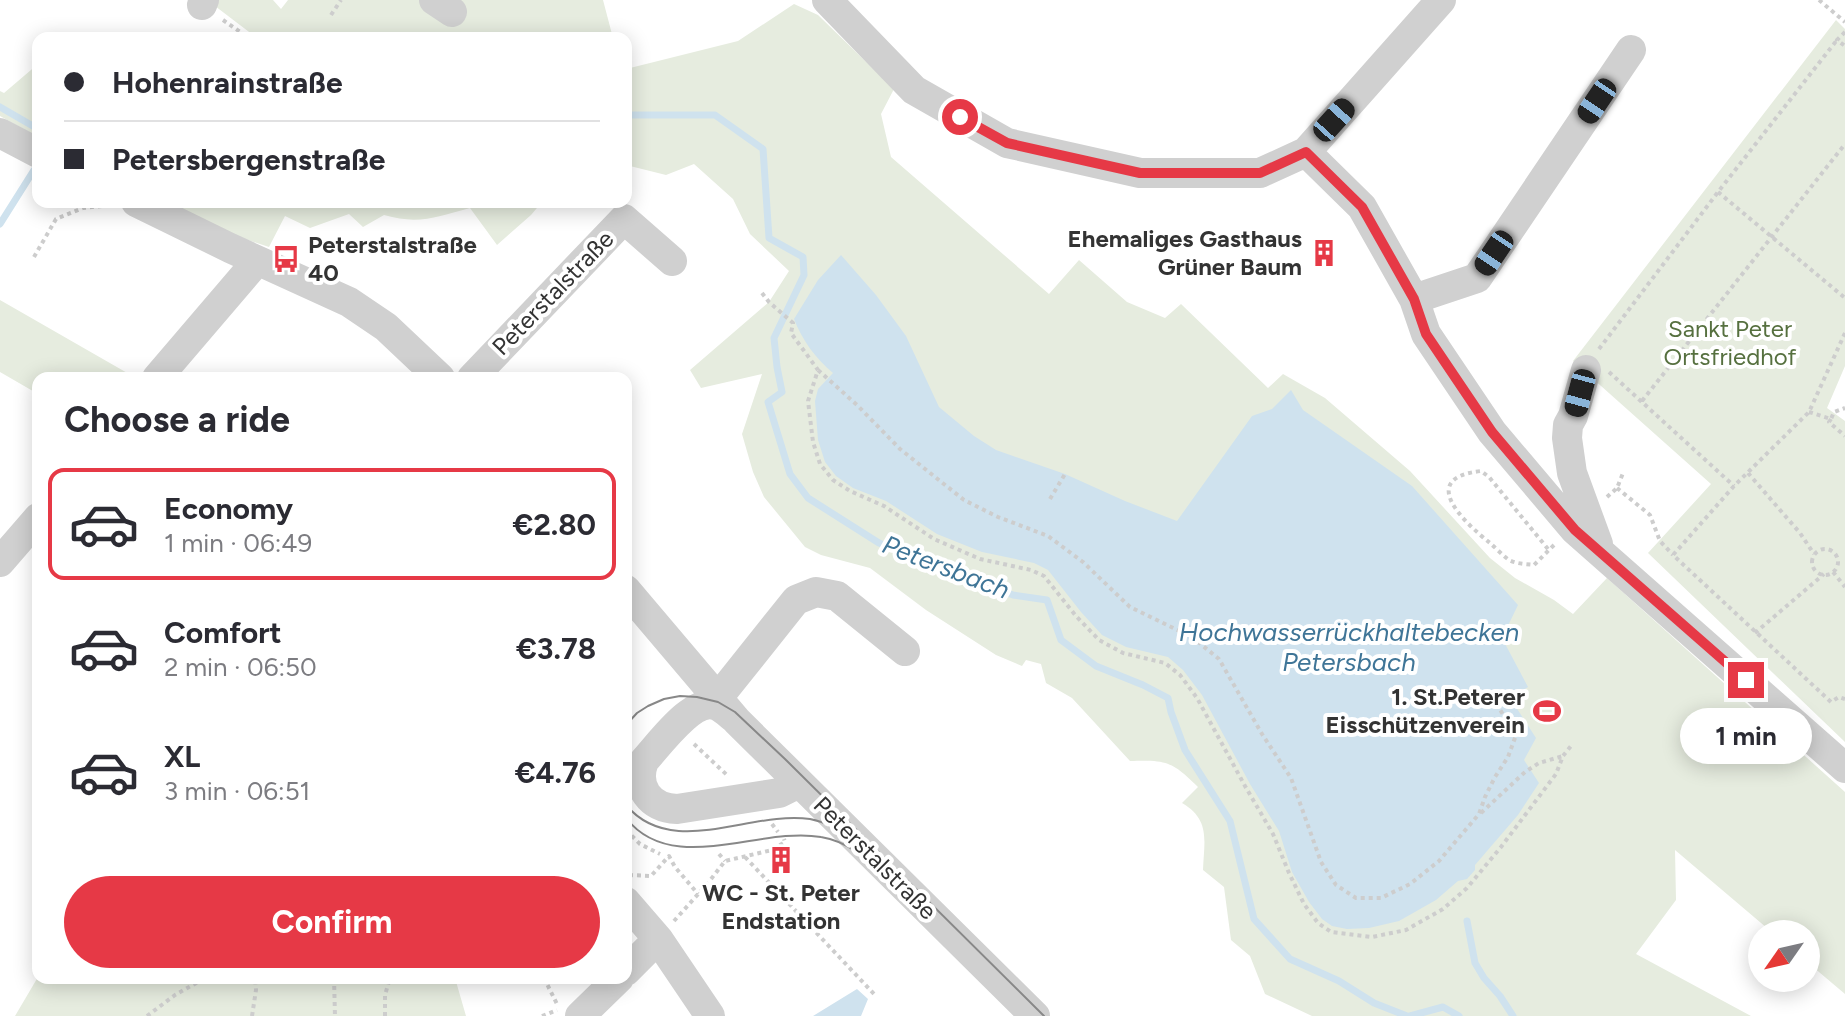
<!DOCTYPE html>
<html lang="en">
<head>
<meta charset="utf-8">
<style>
  :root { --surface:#fff; --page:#f2f2f3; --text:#2b2b33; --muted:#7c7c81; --line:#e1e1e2; --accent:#e63946 }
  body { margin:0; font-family:Figtree,sans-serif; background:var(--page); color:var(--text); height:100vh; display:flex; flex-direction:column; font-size:30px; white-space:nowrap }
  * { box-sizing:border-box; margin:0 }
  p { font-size:26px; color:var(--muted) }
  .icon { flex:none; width:44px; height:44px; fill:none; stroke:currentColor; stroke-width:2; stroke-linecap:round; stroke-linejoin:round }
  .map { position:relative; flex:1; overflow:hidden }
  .panel { position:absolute; left:32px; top:372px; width:600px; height:612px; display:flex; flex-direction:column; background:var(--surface); border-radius:16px; box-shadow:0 4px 20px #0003 }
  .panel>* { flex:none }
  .top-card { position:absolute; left:32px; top:32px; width:600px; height:176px; border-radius:16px; box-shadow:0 4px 20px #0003; display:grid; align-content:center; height:176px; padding:0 32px; background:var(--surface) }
  .needle { width:52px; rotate:236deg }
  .buttons { position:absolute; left:1748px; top:920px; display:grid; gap:16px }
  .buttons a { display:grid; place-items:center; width:72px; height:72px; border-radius:50%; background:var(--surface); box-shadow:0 4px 20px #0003; font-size:40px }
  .end { position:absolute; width:36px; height:36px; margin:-18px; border:10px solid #e63946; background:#fff; box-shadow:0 0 0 4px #fff }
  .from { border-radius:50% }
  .bubble { position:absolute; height:56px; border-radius:28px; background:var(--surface); box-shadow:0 4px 20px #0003; font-size:26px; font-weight:700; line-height:56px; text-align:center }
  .car { position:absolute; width:24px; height:48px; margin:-24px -12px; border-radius:10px; box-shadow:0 0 6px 2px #0007; background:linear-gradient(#222 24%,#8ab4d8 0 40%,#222 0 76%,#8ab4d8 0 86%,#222 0) }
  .top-card b { display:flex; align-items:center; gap:28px; height:76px; font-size:30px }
  .top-card b+b { border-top:2px solid var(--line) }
  .top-card i { width:20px; height:20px; background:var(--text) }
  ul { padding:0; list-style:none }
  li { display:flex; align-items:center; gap:24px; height:112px; margin:0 16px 12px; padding:0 16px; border:4px solid transparent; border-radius:16px }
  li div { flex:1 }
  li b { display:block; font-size:30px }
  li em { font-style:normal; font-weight:700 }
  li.active { border-color:var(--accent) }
  li>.icon { width:72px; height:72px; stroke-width:1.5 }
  h2 { padding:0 32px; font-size:36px; line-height:96px }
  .button { display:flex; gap:16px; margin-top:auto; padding:16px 32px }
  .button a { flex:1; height:92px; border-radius:48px; background:var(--accent); color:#fff; font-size:32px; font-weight:700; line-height:92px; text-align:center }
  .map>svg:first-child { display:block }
</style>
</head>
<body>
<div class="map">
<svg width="1845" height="1016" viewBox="0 0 1845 1016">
  <rect width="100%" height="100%" fill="#fff"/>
  <path fill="#e6ecdf" d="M212,0H273L281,9L288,0H603L613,38H257L211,3Z
    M794,4L818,15L894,89L881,114L891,157L1049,294L1079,260L1127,302L1165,318L1181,304L1268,388L1283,374L1325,398L1410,471L1490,558L1515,578L1554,600L1573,614L1607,578L1845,792V994L1806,961V934H1774L1675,850L1676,900L1636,954L1751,1016H1312L1265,994L1250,956L1231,940L1224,887L1203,870C1204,841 1211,820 1182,803L1198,787C1172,761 1166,760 1130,761L1072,698L1046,683L1041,664L1026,660L1022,666L996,655L926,610L870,568L821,555L805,547L764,497L753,472L742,434L762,374L701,388L690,370L769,302L789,271L750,234L733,199L694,164L666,175L626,165V69L738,41Z
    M1836,20L1845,29V366L1827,408L1845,421V742L1648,553L1711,484L1573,361Z
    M38,64V137L0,116V91L4,93Z
    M155,202H542L531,215L497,245L470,208C437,217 418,225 384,215L363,227L349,214L310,228L285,216L269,247L227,233Z
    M0,300L136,378H38V394L0,372Z
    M38,977L455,978L466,1016H15Z"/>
  <path fill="#cfe2ee" d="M841,255L876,295L906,336L939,407L974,436L996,450L1065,474L1125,501L1177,521L1252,416L1272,409L1291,390L1303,410L1412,486L1518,605L1502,638L1528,687L1510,698L1536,738L1524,760L1539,783L1518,815L1475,865V870L1467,879L1458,881L1436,900L1399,921L1369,928L1347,929L1332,926L1322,919L1309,902L1292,872L1279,831L1250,784L1202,695L1183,670L1168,657L1126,647L1102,635L1081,612L1048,570L1034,563L982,552L937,534L886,501L853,488L836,476L825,462L818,440L815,401L818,389L833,373C816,359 802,340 794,319L818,280Z
    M857,989L868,999L861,1016H813Z"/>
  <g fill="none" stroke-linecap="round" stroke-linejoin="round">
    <path stroke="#cfe2ee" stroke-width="7" d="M0,107L38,129
      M626,115H715L763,149L769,238L803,257L804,275L774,338L777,367L782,392L768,402L790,474L808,498L879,543L1013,595L1047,600L1061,640L1096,666L1143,685L1168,698L1171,712L1185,750L1230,821L1254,919L1290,959L1339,981L1374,1003L1407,1016
      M0,224L34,170
      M1467,921L1475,963L1484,978L1500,996L1513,1016
      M1410,1016L1443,1007L1459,1016"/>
    <path stroke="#cdcdcd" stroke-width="4" stroke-dasharray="4 4" stroke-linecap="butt" d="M1819,0L1845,22
      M331,15L341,0
      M223,20L249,38
      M1845,32L1837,40L1845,46
      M1718,192L1845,298
      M34,257L56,219L83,208L112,205
      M762,293L769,302L793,323L791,333L818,370L808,401L813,442L820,464L833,480L850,491L884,506L934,539L980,559L1031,570L1044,576L1076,616L1099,640L1123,653L1165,663L1180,675L1197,698L1245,786L1273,834L1289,873L1304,904L1318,923L1331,932L1372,937L1406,930L1443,909L1467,888L1501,847L1556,774L1563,756L1571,746
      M1845,333L1809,412L1734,486L1673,555L1831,702L1839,697L1845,699
      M1599,349L1718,192L1837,40
      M818,370L857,405L900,449L964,500L998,517L1048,536L1083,562L1130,607L1192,637L1219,659L1262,734L1291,778L1321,862L1336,885L1356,898H1381L1410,884L1439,861L1479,814L1485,797L1495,777L1508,757L1516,735L1497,705L1484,691
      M1609,372L1734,486
      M1642,401L1845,144
      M1809,412L1831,419L1834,412L1845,408
      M1831,419L1829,422L1845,436
      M1748,473L1800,533L1814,554
      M1617,488L1650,515L1660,541L1673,555
      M1607,497L1617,488L1623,473
      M1050,499L1065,474
      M1548,549L1489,477L1481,471C1416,478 1465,523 1490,543C1496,548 1502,555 1509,560C1517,564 1526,564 1534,565L1555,544
      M1812 562a13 13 0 1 1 26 0a13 13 0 1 1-26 0Z
      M1833,572L1845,587
      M1755,633L1824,574
      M1489,732H1500
      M694,744L728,776
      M1481,813L1525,772L1539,763L1563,756
      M772,824L778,832
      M626,830L640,844L660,854
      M719,854L725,861
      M745,857L875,995
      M629,875L651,876L669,856L675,867L698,894
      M674,921L708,883L725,861L772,850L785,842L784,839
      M334,978L335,1016
      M544,978L558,1006
      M147,1016L175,995L205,978
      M252,1016L256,990L255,978
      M385,1016V995L390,978
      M542,1016L557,1010"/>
    <path stroke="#d0d0d0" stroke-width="30" d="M434,0L452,12
      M827,0L914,90L1007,143L1140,173H1260L1306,152L1441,0
      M202,5L204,0
      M0,133L38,153
      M1306,152L1362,207L1414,299L1426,334L1492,432L1575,530L1845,768
      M136,202L230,248L349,302L386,327L440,378
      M1414,299L1477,278L1631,50
      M1586,370L1573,416L1568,425L1567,438L1572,473L1598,544
      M157,378L257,261
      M472,378L624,219L672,261
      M0,562L38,518
      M626,590L737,721L1035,1016
      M717,699L796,600L816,592L837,596L905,651
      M734,718C729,714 724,709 718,706C694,695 659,745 644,761C634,787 650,808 677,809L779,793L799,783
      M626,902L658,939L710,1016
      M626,971L658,939
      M580,1016L619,978"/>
    <path stroke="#888" stroke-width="2" d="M626,725L637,713L648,706L664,699L680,696L697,697L718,702L735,712L785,759L1044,1016
      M626,805C672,860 751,810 810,819C827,822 841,831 853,842
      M626,818C672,877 759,826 821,837C847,841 870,860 889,878"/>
  </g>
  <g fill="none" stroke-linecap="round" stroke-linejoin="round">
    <path stroke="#e63946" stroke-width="10" d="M960,117L1007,143L1140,173H1260L1306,152L1362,207L1414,299L1426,334L1492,432L1575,530L1746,680"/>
  </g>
  <defs>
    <g id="building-bare" transform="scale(2.16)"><path d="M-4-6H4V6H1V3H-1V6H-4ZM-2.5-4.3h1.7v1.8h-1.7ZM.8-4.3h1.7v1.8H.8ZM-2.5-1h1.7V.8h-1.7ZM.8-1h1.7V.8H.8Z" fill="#e63946" stroke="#fff" stroke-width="2.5" paint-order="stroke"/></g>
    <g id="bus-bare" transform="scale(2.16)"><path d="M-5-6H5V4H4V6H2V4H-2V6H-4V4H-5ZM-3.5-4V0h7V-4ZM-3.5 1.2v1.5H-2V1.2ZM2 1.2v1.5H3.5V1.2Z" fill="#e63946" stroke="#fff" stroke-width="2.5" paint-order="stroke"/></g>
    <g id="stadium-bare" transform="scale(2.16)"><path d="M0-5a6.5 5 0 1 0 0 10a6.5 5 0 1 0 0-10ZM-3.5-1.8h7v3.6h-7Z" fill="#e63946" stroke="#fff" stroke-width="2.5" paint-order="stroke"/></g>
  </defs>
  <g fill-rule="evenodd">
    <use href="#building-bare" x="1324" y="253"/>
    <use href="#bus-bare" x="286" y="259"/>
    <use href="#stadium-bare" x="1547" y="711"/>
    <use href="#building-bare" x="781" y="860"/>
  </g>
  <g text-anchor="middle" stroke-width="8" stroke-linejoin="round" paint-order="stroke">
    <g font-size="24" font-weight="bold" fill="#333" stroke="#fff" text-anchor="end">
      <text x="1302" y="247">Ehemaliges Gasthaus<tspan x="1302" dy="28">Grüner Baum</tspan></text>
      <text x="308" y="253" text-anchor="start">Peterstalstraße<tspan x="308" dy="28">40</tspan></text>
      <text x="1525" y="705">1. St.Peterer<tspan x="1525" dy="28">Eisschützenverein</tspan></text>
      <text x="781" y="901" text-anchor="middle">WC - St. Peter<tspan x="781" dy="28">Endstation</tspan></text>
    </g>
    <g font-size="24" fill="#333" stroke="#fff">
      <text transform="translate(553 293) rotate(-46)" y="8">Peterstalstraße</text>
      <text transform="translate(875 858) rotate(45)" y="8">Peterstalstraße</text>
    </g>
    <g font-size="24" fill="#56703f" stroke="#fff">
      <text x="1730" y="337">Sankt Peter<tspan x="1730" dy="28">Ortsfriedhof</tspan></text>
    </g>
    <g font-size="26" font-style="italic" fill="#3f7597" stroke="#fff">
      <text transform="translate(946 567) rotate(21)" y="9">Petersbach</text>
      <text x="1349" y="641">Hochwasserrückhaltebecken<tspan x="1349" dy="30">Petersbach</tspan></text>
    </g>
  </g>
</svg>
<div class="buttons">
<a><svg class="needle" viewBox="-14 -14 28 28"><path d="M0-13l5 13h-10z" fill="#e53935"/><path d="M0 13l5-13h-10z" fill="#7c7c81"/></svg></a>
</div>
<i class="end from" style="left:960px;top:117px"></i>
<i class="end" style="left:1746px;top:680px"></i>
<div class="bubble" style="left:1680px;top:708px;width:132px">1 min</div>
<i class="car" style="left:1597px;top:101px;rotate:214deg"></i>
<i class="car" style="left:1334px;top:120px;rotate:42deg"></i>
<i class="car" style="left:1494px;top:253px;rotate:214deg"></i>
<i class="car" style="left:1580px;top:393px;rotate:195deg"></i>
<div class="top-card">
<b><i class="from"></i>Hohenrainstraße</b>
<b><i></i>Petersbergenstraße</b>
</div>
<section class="panel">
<h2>Choose a ride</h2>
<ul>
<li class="active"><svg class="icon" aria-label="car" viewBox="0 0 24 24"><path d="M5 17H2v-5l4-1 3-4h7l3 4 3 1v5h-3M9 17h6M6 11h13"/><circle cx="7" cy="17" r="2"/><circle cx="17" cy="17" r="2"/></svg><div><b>Economy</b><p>1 min · 06:49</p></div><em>€2.80</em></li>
<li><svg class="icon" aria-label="car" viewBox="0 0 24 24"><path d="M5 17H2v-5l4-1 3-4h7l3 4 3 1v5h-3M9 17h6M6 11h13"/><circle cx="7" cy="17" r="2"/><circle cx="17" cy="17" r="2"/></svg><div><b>Comfort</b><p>2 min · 06:50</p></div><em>€3.78</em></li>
<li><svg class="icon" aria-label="car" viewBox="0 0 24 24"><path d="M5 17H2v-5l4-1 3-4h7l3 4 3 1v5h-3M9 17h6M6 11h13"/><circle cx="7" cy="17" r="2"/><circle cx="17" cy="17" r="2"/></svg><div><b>XL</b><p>3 min · 06:51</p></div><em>€4.76</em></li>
</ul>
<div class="button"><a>Confirm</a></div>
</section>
</div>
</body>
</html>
